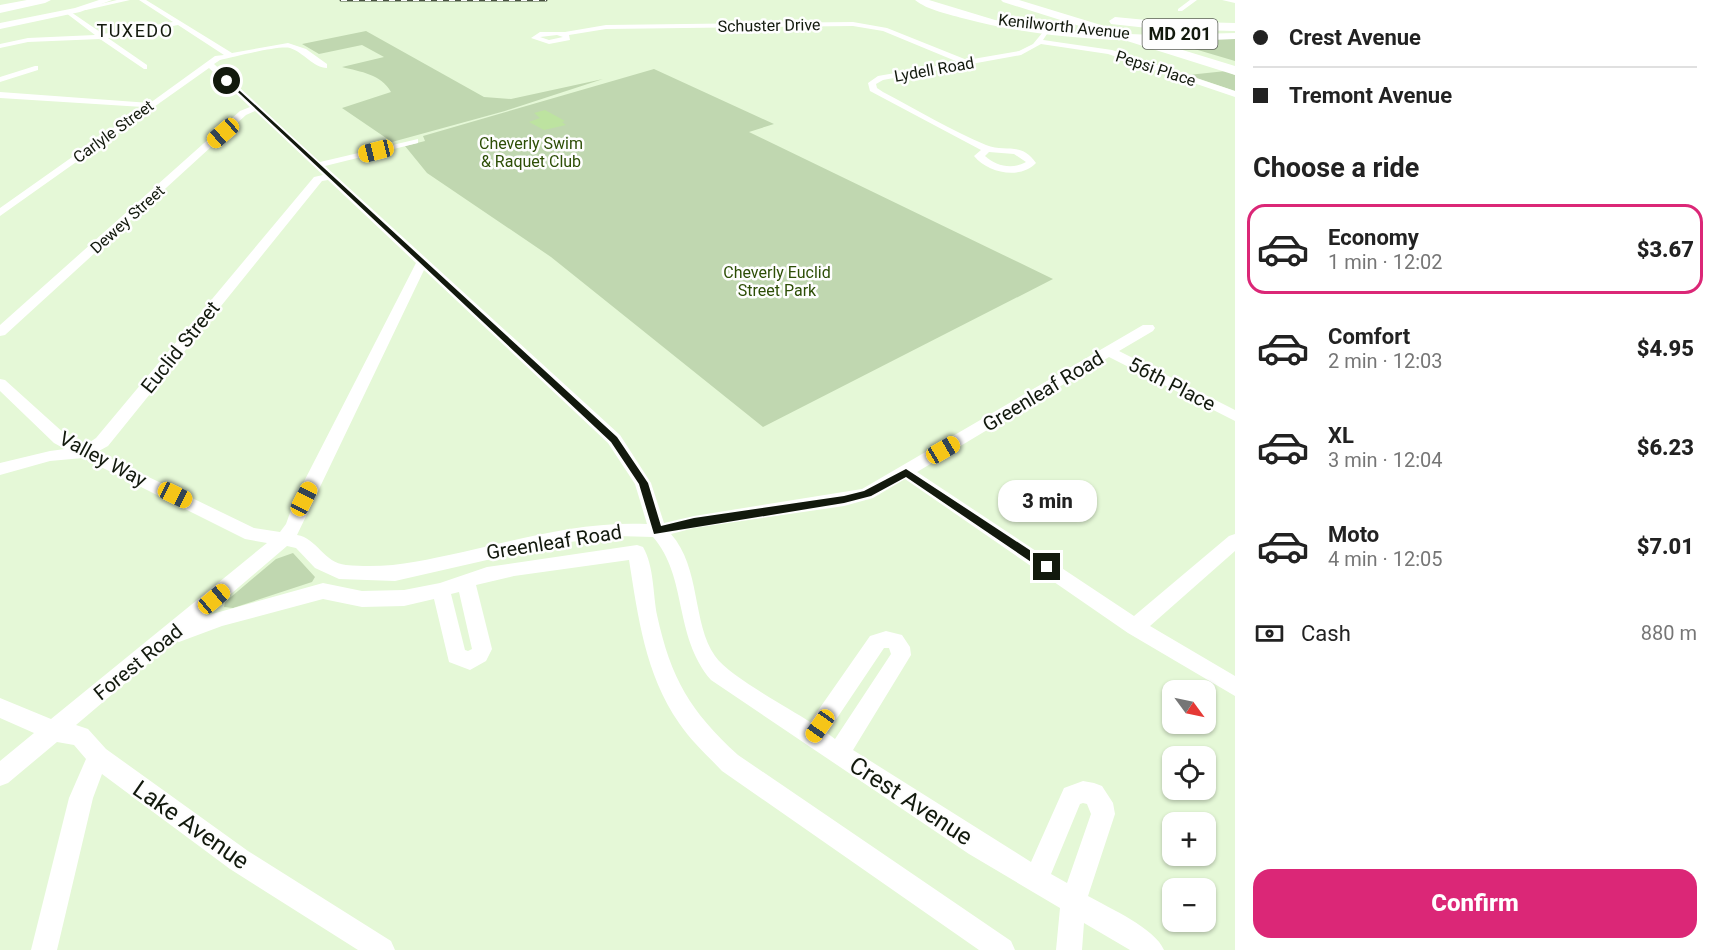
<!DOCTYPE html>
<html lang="en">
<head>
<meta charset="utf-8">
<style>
  :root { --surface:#fff; --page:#f2f2f2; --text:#222; --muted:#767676; --line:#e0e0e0; --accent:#db2777 }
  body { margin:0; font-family:Roboto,sans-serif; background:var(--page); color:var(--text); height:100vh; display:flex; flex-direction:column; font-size:22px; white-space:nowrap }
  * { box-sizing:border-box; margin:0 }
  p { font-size:20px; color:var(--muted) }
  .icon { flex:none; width:33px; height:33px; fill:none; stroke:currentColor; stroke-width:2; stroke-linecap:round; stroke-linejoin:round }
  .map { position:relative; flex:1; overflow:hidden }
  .panel { display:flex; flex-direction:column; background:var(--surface); width:480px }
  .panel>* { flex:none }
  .hud { display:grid; align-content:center; height:132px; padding:0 18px; background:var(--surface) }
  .needle { width:39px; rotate:123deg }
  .controls { position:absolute; left:1162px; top:680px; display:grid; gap:12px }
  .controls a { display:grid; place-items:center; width:54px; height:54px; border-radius:12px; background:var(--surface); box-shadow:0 2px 4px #0004; font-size:30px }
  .end { position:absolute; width:27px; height:27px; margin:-14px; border:8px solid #12190d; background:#fff; box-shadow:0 0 0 3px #fff }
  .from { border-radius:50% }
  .bubble { position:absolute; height:42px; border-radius:18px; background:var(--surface); box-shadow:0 2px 4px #0004; font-size:20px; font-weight:800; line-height:42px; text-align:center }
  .car { position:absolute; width:18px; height:36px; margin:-18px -9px; border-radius:8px; box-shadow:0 0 4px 2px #0007; background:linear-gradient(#f5c518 24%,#345 0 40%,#f5c518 0 76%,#345 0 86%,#f5c518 0) }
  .hud b { display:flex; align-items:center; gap:21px; height:57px; font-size:22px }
  .hud b+b { border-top:2px solid var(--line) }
  .hud i { width:15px; height:15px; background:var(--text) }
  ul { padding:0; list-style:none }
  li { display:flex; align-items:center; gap:18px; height:90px; margin:0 12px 9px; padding:0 6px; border:3px solid transparent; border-radius:18px }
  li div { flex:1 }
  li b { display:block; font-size:22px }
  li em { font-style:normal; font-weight:800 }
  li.selected { border-color:var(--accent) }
  li>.icon { width:54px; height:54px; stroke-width:1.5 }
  h2 { padding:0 18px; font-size:27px; line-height:72px }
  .pay { display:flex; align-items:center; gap:15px; height:66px; padding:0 18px; font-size:22px }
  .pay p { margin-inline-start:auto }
  .cta { display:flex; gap:12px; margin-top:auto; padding:12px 18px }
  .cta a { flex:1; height:69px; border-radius:18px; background:var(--accent); color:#fff; font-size:24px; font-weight:800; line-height:69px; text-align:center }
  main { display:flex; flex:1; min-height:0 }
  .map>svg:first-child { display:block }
</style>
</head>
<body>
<main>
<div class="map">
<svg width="1235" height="950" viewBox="0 0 1235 950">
  <rect width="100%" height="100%" fill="#e5f8d7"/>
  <path fill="#c0d7b0" d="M366,31L484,97L511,99L603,79L505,111L392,142L342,108L391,92C381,74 361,72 342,67L384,57L362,45L319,54L302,44Z
    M1235,39V61L1164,40Z
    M654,69L774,124L749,132L1053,279L763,427L551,257L427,173L405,146L425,141L423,136Z
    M1226,71L1235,75V91L1188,75Z
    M293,553L315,577L312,582L233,608L224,607L225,602L276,559Z"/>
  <path fill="#bde3a0" d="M545,110L565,121L562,122L566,125L544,130L529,122L540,118L534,113Z"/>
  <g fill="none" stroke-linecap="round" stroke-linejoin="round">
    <path fill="#fff" fill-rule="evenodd" d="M117,0H130L86,10L83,8Z
      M139,0H146L232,53L288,43L306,49L327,64V68C314,68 303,52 290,48C279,45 234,57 220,60L214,64L320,162L418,139V143L325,166L620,435L651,483L664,523L694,516L862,489L1143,325H1153L1155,328L1153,331L1119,351L1235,410V421L1109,357L917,472L1134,616L1229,536L1235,534V551L1150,626L1235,676V696L1128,633L905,479L873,498L844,506L694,528L671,534C701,568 692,623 715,656C730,677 786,706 810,722L870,636L886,631L902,635L910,647L911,655L853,750L1031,862L1064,788L1083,781L1094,783L1102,786L1113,803L1115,814L1088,896C1109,908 1155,928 1164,950H1130L1084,923L1082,950H1056L1060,908L969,854L711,680C673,635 688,577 653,537L617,536L562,543L395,581L339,579L315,568L296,548L287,546L205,616L323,583L362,591L404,590L440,583L487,567L637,545L643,547C654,566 653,594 657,615C671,679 690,711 738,755L1011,941L1015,950H979L722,771C707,755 691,741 679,723C645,674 638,616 629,560L514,576L476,585L492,649L486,661L470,670L449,662L434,599L404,606L362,607L323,599L222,626L179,642L175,641L76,725L88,729L106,749L248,851L391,941L395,950H358L230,869L102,774L93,798L57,950H31L69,798L86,759L74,745L57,742L8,783L0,786V761L34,733L0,718V698L51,719L267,543L245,539L83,458L50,461L0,475V463L50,451L65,449L54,443L0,391V379L5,380L66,435L84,446L96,438L314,177L323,175L255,111L246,115L5,335L0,336V325L240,111L250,107L209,68L0,216V208L143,107L0,98V92L150,103L215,56L224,55L178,25L108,38L147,65V69H144L100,39L28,42L0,48V44L28,38L95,35L66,13L68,10L103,34L173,22ZM328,180L416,263L295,499L286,524L280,532L254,528L97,452L108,446L322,181ZM424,270L608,443L635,484L647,524C584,521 524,538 463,552C420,561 391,569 346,565C324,563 317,538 297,535ZM459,592L472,649L468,651L465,650L451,594ZM884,648H889L891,654L835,739L827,733ZM1083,803L1087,804L1091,814L1067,883L1051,874L1080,804Z
      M1190,0H1197L1182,11H1178V9Z
      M1222,0H1235V3Z
      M853,22L887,28L967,60L1019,51L1033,44L1048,26L1051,28L1043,40L1112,50L1235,91V97L1108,54L1041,44L1021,55L883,80L876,84L877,88L883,92C917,110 951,130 986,145C1006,153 1021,141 1036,163C1020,180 988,173 974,156L981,150L870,91L868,83L878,76L958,62L883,31L853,26L606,29L569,35L570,40L549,44L531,38L540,32H565L606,25ZM557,35L563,37L549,40L540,37ZM989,152L1014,154L1026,162C1012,170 996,166 985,156Z
      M35,66H38V70L0,82V77Z"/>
    <path fill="#fff" fill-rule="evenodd" d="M99,0H112L80,12L0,29V23L75,8Z"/>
    <path fill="#fff" fill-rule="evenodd" d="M915,0H929L995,20L1075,32L1156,35L1235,33V39C1144,43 1054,42 966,19C951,15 927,10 915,0Z"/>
    <path fill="#fff" fill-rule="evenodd" d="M27,0H51L45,3L0,13V5Z
      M1001,0H1019L1235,66V75L1003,2Z
      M1115,17L1157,21L1235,23V31L1157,29L1111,24L1109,21Z"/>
    <g stroke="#47513f" stroke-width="3">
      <path id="rail" d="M341,0H546"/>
    </g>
    <use href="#rail" stroke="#fefefe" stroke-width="2" stroke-dasharray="6" stroke-linecap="butt"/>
  </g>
  <path fill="#12190d" d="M225,80H228L617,437L648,483L661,526L694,518L844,496L864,491L906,469L1051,564V570H1043L906,477L871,496L844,503L654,534L639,484L611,442Z"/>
  <g text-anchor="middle" stroke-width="5" stroke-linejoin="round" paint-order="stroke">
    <g font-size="16" fill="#12190d" stroke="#fefefe">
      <text transform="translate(769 25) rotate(-1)" y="6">Schuster Drive</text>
      <text transform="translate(1064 26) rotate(6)" y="6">Kenilworth Avenue</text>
      <text transform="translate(1156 68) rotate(18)" y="6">Pepsi Place</text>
      <text transform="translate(934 69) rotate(-10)" y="6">Lydell Road</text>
      <text transform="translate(113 131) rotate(-36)" y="6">Carlyle Street</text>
      <text transform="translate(127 219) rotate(-42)" y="6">Dewey Street</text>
    </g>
    <g font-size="16" fill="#2d4e06" stroke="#fefefe">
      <text x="531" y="149">Cheverly Swim<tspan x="531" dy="18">&amp; Raquet Club</tspan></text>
      <text x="777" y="278">Cheverly Euclid<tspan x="777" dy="18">Street Park</tspan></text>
    </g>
    <g font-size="18" letter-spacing="1.5" fill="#12190d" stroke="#fefefe">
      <text x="135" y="37">TUXEDO</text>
    </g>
    <rect fill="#fefefe" stroke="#595e55" stroke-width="1.5" x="1142.5" y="19" width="75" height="30" rx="4.5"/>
    <g font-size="18" font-weight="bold" fill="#12190d">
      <text x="1180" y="40">MD 201</text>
    </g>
    <g font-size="20" fill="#12190d" stroke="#fefefe">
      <text transform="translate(180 347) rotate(-51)" y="7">Euclid Street</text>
      <text transform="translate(1172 384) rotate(27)" y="7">56th Place</text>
      <text transform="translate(1043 391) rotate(-31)" y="7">Greenleaf Road</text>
      <text transform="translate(103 459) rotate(28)" y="7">Valley Way</text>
      <text transform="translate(554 542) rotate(-9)" y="7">Greenleaf Road</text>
      <text transform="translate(138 662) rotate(-39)" y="7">Forest Road</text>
    </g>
    <g font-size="24" fill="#12190d" stroke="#fefefe">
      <text transform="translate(911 801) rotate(33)" y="8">Crest Avenue</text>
      <text transform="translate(191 825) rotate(35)" y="8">Lake Avenue</text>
    </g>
  </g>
</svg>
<div class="controls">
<a><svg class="needle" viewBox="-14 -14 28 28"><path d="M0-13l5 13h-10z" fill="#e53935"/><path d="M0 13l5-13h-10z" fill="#767676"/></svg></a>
<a><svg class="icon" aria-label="locate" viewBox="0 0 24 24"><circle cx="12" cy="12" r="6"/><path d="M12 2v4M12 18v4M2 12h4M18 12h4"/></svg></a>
<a>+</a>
<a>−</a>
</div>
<i class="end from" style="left:227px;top:81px"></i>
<i class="end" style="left:1047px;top:567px"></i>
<div class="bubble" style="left:998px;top:480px;width:99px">3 min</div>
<i class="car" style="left:223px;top:133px;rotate:229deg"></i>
<i class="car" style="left:376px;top:151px;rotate:256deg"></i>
<i class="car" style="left:943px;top:450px;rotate:60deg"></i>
<i class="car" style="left:175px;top:495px;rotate:116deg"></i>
<i class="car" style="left:304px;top:499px;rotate:27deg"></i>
<i class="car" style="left:214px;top:599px;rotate:50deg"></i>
<i class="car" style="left:820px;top:726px;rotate:215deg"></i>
</div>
<section class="panel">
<div class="hud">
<b><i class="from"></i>Crest Avenue</b>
<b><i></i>Tremont Avenue</b>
</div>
<h2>Choose a ride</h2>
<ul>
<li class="selected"><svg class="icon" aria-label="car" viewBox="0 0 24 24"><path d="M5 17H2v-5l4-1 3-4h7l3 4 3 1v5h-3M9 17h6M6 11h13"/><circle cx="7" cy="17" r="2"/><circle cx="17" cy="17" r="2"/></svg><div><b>Economy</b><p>1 min · 12:02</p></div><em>$3.67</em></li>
<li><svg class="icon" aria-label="car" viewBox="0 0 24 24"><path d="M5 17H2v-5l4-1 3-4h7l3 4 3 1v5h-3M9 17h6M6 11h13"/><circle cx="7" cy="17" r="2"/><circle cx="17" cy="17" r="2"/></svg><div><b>Comfort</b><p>2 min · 12:03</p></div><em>$4.95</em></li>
<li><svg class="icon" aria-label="car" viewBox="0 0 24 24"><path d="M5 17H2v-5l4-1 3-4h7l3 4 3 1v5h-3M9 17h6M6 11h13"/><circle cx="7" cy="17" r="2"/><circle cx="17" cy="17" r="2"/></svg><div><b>XL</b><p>3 min · 12:04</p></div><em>$6.23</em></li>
<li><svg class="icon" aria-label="car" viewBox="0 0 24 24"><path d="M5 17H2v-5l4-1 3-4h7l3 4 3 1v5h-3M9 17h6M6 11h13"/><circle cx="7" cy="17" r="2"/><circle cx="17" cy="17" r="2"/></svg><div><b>Moto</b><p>4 min · 12:05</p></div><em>$7.01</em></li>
</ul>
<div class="pay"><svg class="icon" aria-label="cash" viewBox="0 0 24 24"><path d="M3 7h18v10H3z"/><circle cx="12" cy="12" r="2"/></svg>Cash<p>880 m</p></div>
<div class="cta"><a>Confirm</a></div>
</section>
</main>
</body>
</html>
